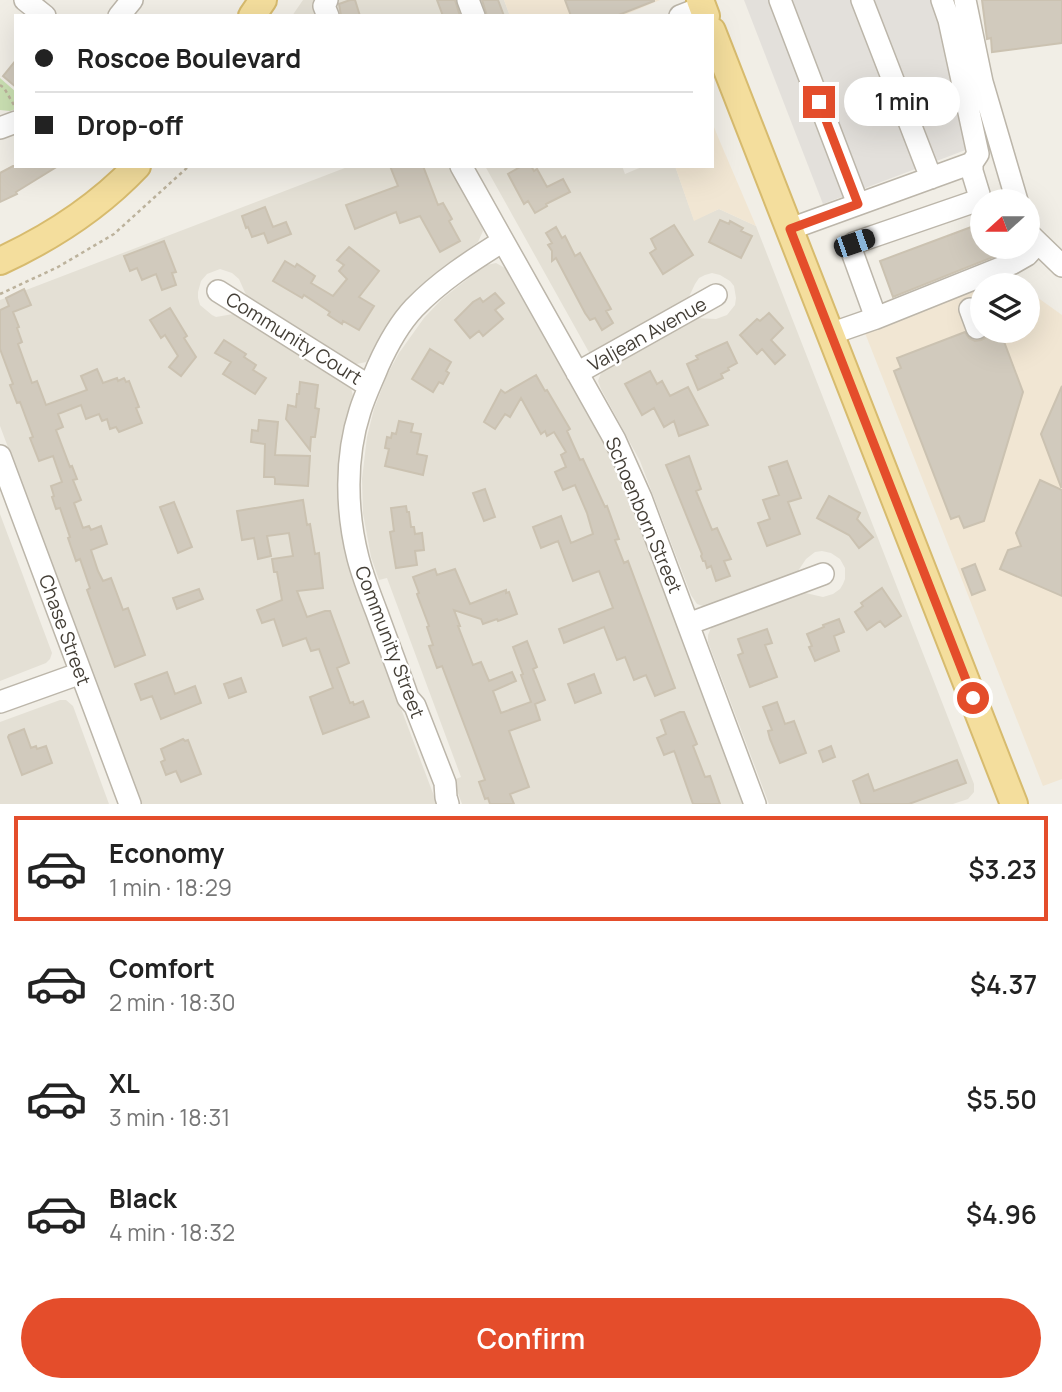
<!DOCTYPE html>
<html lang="en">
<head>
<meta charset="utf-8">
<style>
  :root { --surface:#fff; --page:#f2f2f2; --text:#222; --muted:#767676; --line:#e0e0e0; --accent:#e44d2b }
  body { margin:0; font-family:Manrope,sans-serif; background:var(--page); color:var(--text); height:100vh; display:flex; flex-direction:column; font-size:26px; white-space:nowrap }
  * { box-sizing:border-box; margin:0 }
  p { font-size:23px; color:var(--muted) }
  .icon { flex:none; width:38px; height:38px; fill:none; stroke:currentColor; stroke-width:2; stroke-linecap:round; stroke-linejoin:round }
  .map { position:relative; height:804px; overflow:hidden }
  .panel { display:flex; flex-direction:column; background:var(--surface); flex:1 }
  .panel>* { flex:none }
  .guide { position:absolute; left:14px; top:14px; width:700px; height:154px; border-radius:0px; box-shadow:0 7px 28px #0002; display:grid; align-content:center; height:154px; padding:0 21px; background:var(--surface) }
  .needle { width:46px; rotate:249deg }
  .buttons { position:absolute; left:970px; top:189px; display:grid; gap:14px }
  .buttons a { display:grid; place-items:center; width:70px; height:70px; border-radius:50%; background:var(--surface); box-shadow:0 7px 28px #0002; font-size:35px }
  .end { position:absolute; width:32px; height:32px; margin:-16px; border:9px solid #e44d2b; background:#fff; box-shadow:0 0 0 4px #fff }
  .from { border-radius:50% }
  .bubble { position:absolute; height:49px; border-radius:24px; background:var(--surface); box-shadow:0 7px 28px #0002; font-size:23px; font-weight:600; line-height:49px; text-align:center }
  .car { position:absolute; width:21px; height:42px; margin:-21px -10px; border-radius:9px; box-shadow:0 0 5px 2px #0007; background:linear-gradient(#222 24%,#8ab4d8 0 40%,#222 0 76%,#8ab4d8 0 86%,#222 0) }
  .guide b { display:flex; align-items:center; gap:24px; height:66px; font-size:26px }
  .guide b+b { border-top:2px solid var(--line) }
  .guide i { width:18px; height:18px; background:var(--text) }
  ul { padding:12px 0 0; list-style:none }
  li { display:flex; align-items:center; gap:21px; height:105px; margin:0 14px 10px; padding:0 7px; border:4px solid transparent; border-radius:0px }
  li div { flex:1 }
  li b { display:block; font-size:26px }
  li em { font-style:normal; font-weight:600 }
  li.on { border-color:var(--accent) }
  li>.icon { width:63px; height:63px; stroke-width:1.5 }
  .button { display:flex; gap:14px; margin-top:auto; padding:14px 21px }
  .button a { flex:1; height:80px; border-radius:42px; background:var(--accent); color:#fff; font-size:28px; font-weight:600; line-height:80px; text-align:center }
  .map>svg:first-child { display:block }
</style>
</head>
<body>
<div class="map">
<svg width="1062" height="804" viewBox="0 0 1062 804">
  <rect width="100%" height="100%" fill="#f1eee6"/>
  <path fill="#e4e0d5" d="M303,0H504L510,16H292Z
    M350,166H450L480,221L483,231L478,242L437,272L409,300L388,325L366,362L352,365L247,297L239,279L232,273L220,269L207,274L201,281L198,292V298L200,305L212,315L216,317L233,314L238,315L349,384L351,388L353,396L346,423L339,462V505L344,543L356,589L437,804H142L0,426V300Z
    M485,166H622L625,174L644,166H675L694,220L719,209L756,226L974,784V792L968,799L953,804H769L708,642V635L711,628L717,623L801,592L823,597L833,594L840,589L843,584L845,579V568L840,559L831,553L822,551L815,552L806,559L798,571L792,575L706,607L697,604L691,595L640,461L601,389L598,381L601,373L605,369L694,318L716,319L727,315L735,305L736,298L734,286L730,281L720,275L712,273L705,275L699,278L695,284L687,301L590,354Z
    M496,263L505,268L508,273L619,471L744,804H462L453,780L461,777L387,578L379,580L371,557L363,513L362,479L367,437L374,409L387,375L399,353L424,318L442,299L475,273L487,265Z
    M0,514L52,653L50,659L46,663L0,681Z
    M60,700H66L73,706L109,804H0V722Z"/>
  <path fill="#f1e6d3" d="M504,0H660L622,16H510Z
    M712,122L718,137L756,226L719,209L694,221L675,166H712Z
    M1007,275L1021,285H982V331H1027V290L1062,315V779L1043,786L865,333Z"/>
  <path fill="#e3e0db" d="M744,0H955L984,143L823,204Z"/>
  <path fill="#cbe1b3" d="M0,78L16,92V109L10,111L0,110Z"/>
  <path fill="#d1cabd" stroke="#cbc2b1" stroke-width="2" d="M350,0H355L360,16H341L339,4Z
    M437,0H455L460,16H443Z
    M482,0H498L504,16H487Z
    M565,0H654V1L616,16H571Z
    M982,0H1062V43L992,52L991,38L987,39Z
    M16,60V87L3,76Z
    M13,166H58L16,192L17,194L0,202V173Z
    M390,166H423L438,205L443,203L452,219L449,221L460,241L440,252L420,216L400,223L396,212L355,229L346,205L398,186Z
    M522,166H531L534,171L537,169L547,187L563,179L570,192L546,204L547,206L535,213L528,201L524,204L508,174Z
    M265,207L273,227L286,222L291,234L268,243L264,233L252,237L248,227L246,228L242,216Z
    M720,220L729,224L730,221L743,228L741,231L752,236L741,258L709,242Z
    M982,223V247H995L998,255L893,297L880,261Z
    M674,225L693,255L663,274L650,253L656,249L651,239Z
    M556,227L562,238L565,236L575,256L580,253L611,309L606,311L613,323L602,330L595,318L590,320L585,313L556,258L552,261V251L548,245L552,243L546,233Z
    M164,241L176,272L172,273L176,285L162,290L156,274L142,280L137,268L130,271L124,256Z
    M349,247L379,271L359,297L374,306L359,330L343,321L342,324L328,315L330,312L304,295L302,298L273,281L285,261L295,267L297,264L315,276L311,283L333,296L347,279L339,271L344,265L337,260Z
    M24,289L31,305L13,312L19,327L17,328L22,342L18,344L32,383L37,381L46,405L87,390L81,376L97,369L103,383L117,378L118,381L124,378L126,382L129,381L139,407L136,408L142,423L119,432L116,427L110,429L107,419L102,421L99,414L86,419L81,405L58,414L63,427L56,430L70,467L72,466L77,479L73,480L81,500L74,503L83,528L89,526L91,530L101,526L107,544L91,550L98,571L103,581L111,578L123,610L128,608L145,655L115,667L87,590L90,588L80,559L76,561L68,538L70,537L60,508L56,509L52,497L54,496L51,486L62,482L53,456L39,461L30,438L33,437L20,402L17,403L10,385L13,384L0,349V310L9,306L6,298Z
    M495,293L504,303L495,310L503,319L483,336L479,331L470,338L455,320L473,302L480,298L483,302Z
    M170,308L187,336L184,338L196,357L181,376L169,367L178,356L165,335L161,338L150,320Z
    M769,313L783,328L771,340L785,355L775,364L762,349L757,354L740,335L757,319L760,321Z
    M990,331H1000L1023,392L984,521L964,528L959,516L951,519L894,371L901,368L897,358L965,332L969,338L975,341L981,340L987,337Z
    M224,340L246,354L244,357L256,365L253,370L266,378L255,394L223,374L231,362L215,353Z
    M727,342L737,363L728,368L729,370L721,374L723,378L698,390L687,364L698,359L696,356Z
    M430,349L451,362L446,371L449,373L443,384L439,382L433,392L412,379Z
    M650,371L657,384L662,381L670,396L688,387L708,425L679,436L674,421L664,427L654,408L642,415L625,384Z
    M536,375L545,391L547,390L570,429L567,431L580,460L583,459L605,507L607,506L619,539L615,540L624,563L628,561L675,688L655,696L646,675L634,680L625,657L617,660L604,627L564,643L559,629L613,608L599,571L573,581L558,541L541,548L533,527L561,516L571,543L593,534L587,513L575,485L563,490L555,472L566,467L561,455L566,452L554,432L547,436L545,431L541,434L521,398L510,417L505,414L495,429L484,422L501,390L505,393Z
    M300,382L318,385L315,408L319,409L315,437H311L310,450L286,419L288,405L296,407L297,394H299Z
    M1062,386V487H1061L1041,434Z
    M259,420L278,422L275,455L310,456L308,486L275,484V479L274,477H264L265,444L251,442L252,430L258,431Z
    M399,421L413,424L411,432L421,434L417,454L427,456L423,475L385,466L389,449L385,448L387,437L391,438L392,433L396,434Z
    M689,456L701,489L696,491L712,530L717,528L731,559L724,561L730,576L716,581L711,566L707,568L705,561H703L701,556L702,554L666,465Z
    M787,461L801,498L788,502L800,534L767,546L758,523L770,519L763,500L779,495L769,467Z
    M1040,480L1062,490V596L1000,569L1008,550L1021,546L1016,533Z
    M485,489L495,517L484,521L473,493Z
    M829,496L860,513L857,519L873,537L859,548L849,535L817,518Z
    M303,500L307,525L310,524L315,554L319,553L323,588L297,591L307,617L325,611H330L349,663L337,668L350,703L353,702L354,705L363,701L369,717L323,734L310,697L333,688L319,649L311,651L306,638L283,646L274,619L262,623L257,610L282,600L277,572H274L272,559L293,556L289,533L267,536L271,556L258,559L254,538L242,540L237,511Z
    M174,502L192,547L178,553L160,507Z
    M406,506L407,512H409L411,527H414L415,534L422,533L424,550L415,551L417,565L396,568L390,532L394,531L391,508Z
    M975,564L985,590L972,595L962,569Z
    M435,569L437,575L455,569L470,604L506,590V593L509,592L517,614L498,621L497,619L483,624L481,619L454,610L460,626H458L473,665L481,662L489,681L512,672L516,681L493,691L501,713L531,702L521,675L523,674L513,647L527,641L537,667L533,669L545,700L535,704L540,720L509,731L529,787L510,794L514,804H490L488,798L485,799L479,782L485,780L472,745L442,666L437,668L429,646L433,645L427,627L429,626L418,597L417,594L419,593L413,577Z
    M882,588L901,616L885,627L880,621L867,630L855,612L863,606L861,603Z
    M199,589L203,599L177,609L173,598Z
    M839,619L844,632L834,636L839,651L815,661L809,647L812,646L807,634L824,627L823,625Z
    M767,629L772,643L765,645L777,677L750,687L738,655L743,653L738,639Z
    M167,672L175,694L195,686L201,703L161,719L152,696L141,700L135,684Z
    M594,674L601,693L575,703L568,684Z
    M241,678L246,692L229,698L224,684Z
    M777,702L785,724L794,721L806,753L780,763L770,739L768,731L772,730L763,707Z
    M680,712H684L697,744L693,746L705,777L710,776L720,804H693L675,753L674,751L664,755L657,738L666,734L661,720Z
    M24,729L31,748L36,746L37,749L46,746L52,763L22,775L8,737L9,735Z
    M183,739L185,741L188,740L201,774L181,782L176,771L166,775L161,762L165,760L161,749Z
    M831,746L835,757L823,762L819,751Z
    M957,760L966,783L909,804H861L853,781L868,774L874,791Z"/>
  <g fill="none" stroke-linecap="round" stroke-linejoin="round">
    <g stroke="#bcb6aa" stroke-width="24">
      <path id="minor" d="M25,0L45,16
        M327,0L324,6L328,16
        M468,0L474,16
        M780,0L858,204
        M862,0L931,178
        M965,0L982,82L1017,201
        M119,16L132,0
        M680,16L703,7
        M0,128L16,122
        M461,166L615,440L641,498L755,804
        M790,229L972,163L978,154L949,20L942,0
        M1027,232L1062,266
        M218,291L369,386
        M970,309L977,328
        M876,318L1013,263L1027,255L1037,244
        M830,334L876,318L851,249L854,243L976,201L979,194L972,171V163
        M577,373L716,295
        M0,456L130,804
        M688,624L823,574
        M0,702L81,673
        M448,804L446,797L445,783L415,706L408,698C398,669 387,641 377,613C370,595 363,577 358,558C346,511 345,457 360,411C365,395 372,381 378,366C387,346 399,324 414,308C440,281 471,261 503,241"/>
    </g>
    <g stroke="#d7bb6e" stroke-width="30">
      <path id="major" d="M700,0L706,16
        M252,16L263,0
        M712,31L1014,804
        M0,261C50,238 99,206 137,166"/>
    </g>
    <path stroke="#bcb29c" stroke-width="2.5" stroke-dasharray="3.5 3.5" stroke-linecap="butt" d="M0,85L4,88L14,105
      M0,294L58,267L114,234L189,166"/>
    <use href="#minor" stroke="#fff" stroke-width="21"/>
    <use href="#major" stroke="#f4de9d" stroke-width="26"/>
  </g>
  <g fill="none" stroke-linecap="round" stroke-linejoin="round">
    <path stroke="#e44d2b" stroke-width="9" d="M819,102L858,204L790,229L973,698"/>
  </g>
  <g text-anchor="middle" stroke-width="5" stroke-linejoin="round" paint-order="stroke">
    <g font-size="19" fill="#433e36" stroke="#fff">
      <text transform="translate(647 334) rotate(-29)" y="7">Valjean Avenue</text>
      <text transform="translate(294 338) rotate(32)" y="7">Community Court</text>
      <text transform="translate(644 515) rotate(67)" y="7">Schoenborn Street</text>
      <text transform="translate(65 630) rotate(70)" y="7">Chase Street</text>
      <text transform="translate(390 642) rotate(69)" y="7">Community Street</text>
    </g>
  </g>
</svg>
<div class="buttons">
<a><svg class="needle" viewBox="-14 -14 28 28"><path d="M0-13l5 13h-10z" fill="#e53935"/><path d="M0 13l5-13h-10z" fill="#767676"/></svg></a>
<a><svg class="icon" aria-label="layers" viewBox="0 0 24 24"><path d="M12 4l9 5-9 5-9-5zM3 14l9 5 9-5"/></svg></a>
</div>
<i class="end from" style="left:973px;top:698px"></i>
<i class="end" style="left:819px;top:102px"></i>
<div class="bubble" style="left:844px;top:77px;width:116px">1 min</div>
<i class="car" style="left:854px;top:243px;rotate:71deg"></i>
<div class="guide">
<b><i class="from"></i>Roscoe Boulevard</b>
<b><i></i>Drop-off</b>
</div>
</div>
<section class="panel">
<ul>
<li class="on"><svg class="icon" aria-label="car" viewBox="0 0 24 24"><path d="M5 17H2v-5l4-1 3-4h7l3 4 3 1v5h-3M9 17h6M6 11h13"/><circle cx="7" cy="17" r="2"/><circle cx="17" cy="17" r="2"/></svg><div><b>Economy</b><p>1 min · 18:29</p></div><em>$3.23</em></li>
<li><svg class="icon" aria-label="car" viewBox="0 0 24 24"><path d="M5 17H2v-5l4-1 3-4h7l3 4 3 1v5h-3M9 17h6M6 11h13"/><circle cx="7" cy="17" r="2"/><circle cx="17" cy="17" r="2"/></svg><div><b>Comfort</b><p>2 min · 18:30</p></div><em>$4.37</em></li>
<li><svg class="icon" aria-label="car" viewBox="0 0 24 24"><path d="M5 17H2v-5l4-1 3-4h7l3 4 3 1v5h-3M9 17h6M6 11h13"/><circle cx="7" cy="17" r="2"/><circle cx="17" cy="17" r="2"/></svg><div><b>XL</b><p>3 min · 18:31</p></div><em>$5.50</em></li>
<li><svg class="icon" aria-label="car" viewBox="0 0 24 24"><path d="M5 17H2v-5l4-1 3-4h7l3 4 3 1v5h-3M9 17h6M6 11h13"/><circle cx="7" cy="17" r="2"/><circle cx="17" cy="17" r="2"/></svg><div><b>Black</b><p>4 min · 18:32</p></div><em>$4.96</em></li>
</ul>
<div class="button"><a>Confirm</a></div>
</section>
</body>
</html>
